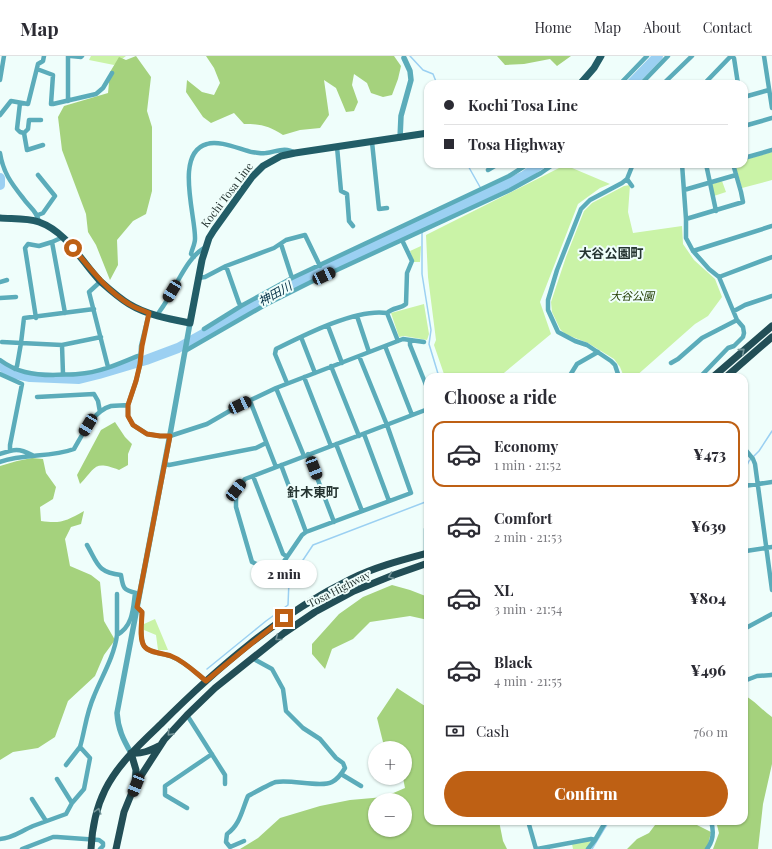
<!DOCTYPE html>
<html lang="en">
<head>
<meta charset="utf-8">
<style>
  :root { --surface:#fff; --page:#f7f7f7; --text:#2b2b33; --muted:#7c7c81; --line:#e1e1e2; --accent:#be6014 }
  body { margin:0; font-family:"Playfair Display","Noto Sans JP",serif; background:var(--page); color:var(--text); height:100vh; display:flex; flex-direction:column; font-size:15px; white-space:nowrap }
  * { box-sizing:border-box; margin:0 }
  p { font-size:13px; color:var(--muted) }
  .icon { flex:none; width:22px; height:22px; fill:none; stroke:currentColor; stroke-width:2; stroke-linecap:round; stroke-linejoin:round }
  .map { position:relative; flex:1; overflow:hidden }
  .details { position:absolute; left:424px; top:317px; width:324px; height:452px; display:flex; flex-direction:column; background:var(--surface); border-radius:12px; box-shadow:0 1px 3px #0004 }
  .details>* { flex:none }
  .guide { position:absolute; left:424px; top:24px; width:324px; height:88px; border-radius:12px; box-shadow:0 1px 3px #0004; display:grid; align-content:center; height:88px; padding:0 20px; background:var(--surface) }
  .controls { position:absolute; left:368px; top:685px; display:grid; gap:8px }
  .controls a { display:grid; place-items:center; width:44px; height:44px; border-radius:50%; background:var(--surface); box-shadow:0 1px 3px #0004; font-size:20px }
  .end { position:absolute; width:18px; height:18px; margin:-9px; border:5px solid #be6014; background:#fff; box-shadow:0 0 0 2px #fff }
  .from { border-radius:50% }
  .bubble { position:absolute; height:28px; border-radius:14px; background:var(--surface); box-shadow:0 1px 3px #0004; font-size:13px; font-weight:800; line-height:28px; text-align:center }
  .car { position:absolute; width:12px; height:24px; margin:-12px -6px; border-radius:5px; box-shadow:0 0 3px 1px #0007; background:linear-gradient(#222 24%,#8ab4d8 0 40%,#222 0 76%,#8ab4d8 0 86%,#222 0) }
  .guide b { display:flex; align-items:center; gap:14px; height:38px; font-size:15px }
  .guide b+b { border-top:1px solid var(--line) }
  .guide i { width:10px; height:10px; background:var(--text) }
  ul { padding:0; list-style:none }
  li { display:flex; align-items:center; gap:12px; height:66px; margin:0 8px 6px; padding:0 12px; border:2px solid transparent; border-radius:12px }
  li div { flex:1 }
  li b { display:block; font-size:15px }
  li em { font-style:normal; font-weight:800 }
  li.active { border-color:var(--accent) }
  li>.icon { width:36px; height:36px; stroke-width:1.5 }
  h2 { padding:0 20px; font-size:18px; line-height:48px }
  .pay { display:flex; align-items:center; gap:10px; height:44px; padding:0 20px; font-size:15px }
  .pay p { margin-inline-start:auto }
  .action { display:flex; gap:8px; margin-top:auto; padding:8px 20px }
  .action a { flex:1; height:46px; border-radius:24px; background:var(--accent); color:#fff; font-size:16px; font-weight:800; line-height:46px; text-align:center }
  header { display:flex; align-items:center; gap:24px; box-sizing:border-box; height:56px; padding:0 20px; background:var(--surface); border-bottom:1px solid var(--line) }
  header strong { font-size:19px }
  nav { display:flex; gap:22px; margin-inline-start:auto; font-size:14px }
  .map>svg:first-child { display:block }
</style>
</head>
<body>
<header>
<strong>Map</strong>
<nav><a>Home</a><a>Map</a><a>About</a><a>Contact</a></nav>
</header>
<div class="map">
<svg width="772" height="793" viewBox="0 0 772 793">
  <rect width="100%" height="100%" fill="#effefb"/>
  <path fill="#caf3a7" d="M91,0H126L114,9L89,4Z
    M772,96V124L742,132L735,109L736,108H744V104Z
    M565,109L610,128L600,132L578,148L540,246L551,278L499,321H445L434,289L436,284L428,221L426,179Z
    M722,125L726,136L714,140L712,128Z
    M630,129L628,156L633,177L682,170L683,188L694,204L715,223L722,241L708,260L695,268L635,321H624L620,311L614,303L588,287L565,278L560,273L552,256L551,246L566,201L584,155L592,147L624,130Z
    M421,190L420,206H414L410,195Z
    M424,248L429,278L427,284L404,280L399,281L391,257Z
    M155,563L168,594H158L156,579L144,574V568Z
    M587,785L592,786L586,793H573L572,788Z"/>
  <path fill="#a5d27d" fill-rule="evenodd" d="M136,0L151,21L147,55L152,71V135L146,158L133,165L117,184L118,209L110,224L96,189L88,176L86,158L62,94L58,61L64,50L108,37L110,16L119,1L126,4Z
    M206,0H394L401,10L398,23L392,39L383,41L371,37L367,27L354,18L352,29L358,46L354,55L346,56L336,32L324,24L329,59L320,72L300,74L283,79C269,70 261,68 244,68L234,57L211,67L203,61L186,36L187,24L202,36L214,39L220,27L214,12Z
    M497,0H571L557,10L550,3L524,8L505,9Z
    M115,366L125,381L132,388L128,398V409L119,414C93,404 96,412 80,428L77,419L101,374Z
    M32,402L43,403L46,417L56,431L53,443L40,451L41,465C61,468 66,465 84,455L81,468L71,471L65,483L70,510L91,519L100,526L104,565L115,584L104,599L95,620L68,645L55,681L38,692L13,696L0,704V410L17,405Z
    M392,529L410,534L428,541V564L410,560L370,566L353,583L332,593L325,613L312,598V588L339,558L363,541Z
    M397,632L428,652V765H499L503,785L507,793H240L258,782L280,762L320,750L350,744L384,741L405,732L403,722H405V692H388L383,686L377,662ZM375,744H405V774H375Z
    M744,639C755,645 762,654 772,661V708L763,748L758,793H713L719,777L716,765H744Z
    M658,765H689L711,776L708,789L705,793H627L637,783L649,777Z"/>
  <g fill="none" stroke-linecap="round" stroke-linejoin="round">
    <path stroke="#9bd0f2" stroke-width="1.5" d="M410,0L423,14L433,18L437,28
      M467,108L480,131
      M482,135L484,138
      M422,168V218L431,274L429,288L439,321
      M744,416L749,405L759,395L772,375
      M744,461L747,481L744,488
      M207,613L266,565L288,549L289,525L313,489L428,445
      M592,793L609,765"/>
    <path stroke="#9bd0f2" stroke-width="10" d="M631,28L658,0
      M0,122V129
      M0,309L11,317L30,321L79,323L99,318L146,304L178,292L291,229L524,120L541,108"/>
    <path stroke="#5bacba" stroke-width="4.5" d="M71,0L81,1L82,0
      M731,0L734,2L738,28
      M764,0L772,52
      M37,13L53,19L51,48H53L96,38L103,32L112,17
      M0,24L4,0
      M584,24L590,28
      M620,28L647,0
      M641,28L668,0
      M663,28L692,0
      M704,28L731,0
      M744,41L769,34
      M68,45V0
      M20,47L17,73L20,76L24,77
      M0,59L11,45L28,48L38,8L43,5L44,0
      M41,64H29L28,73L24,77L27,94L43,89
      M744,70L772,62
      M372,86L379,153L387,152
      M337,91L341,135L347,138L349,165L353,170
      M0,97C3,116 11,127 23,142C29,151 37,155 39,166
      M744,102L772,94
      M682,108L686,163V182L693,195L709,213L719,221L737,264L743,271L744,277L743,281L734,290L728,292L700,321
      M706,108L716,155
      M488,114L498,108
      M627,123L632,130
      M684,134L736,119
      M38,159L43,157L55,140L38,119
      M686,163L743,146L741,136L733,108
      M63,181L52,186L65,257
      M693,195L772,170
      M194,201L191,198C192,193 195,188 195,183C196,161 174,97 207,88C218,84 237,92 248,95C250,96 264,98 266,97C276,96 285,90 295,97
      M226,210L239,247L241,250
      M719,221L772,201
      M198,222L205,221L226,210L274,192L286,184L305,179L320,210
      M292,222L509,120L528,108
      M101,225L89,236L108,311
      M0,226L7,224
      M0,242L16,241
      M734,255L745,249L772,240
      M149,257L141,290L140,309L136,325L128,349V360L133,369L147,378L160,380H170L207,368L240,349L276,332L403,283L410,284V289L428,334
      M387,257C393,251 400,253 406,248L407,217L412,205L402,184
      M157,259C162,252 168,244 172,235C181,220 190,199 206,191
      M357,260L369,296
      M36,262L25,192L28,188L39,190L52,186
      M328,270L342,307
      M204,273L241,250L292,222L281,188
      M301,281L315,317
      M410,284L424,286
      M2,286L21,287L24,262L94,253
      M385,290L412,359
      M185,295L265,249L311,226L510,134L541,117L554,108
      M359,300L387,369L411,437L306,476L302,479L276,517L252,506L236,451V434L245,423L428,353
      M0,304C16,316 33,319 53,319C61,318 70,319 78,318C99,317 121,307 140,299
      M671,307L678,303L702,282L737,264
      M331,310L359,380
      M15,313L17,310L21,287L62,289
      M0,318L22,328L10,389V394
      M63,318L62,289L101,281
      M304,321L331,390
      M569,321L577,308L598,296
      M619,321L615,309L611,305L587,289L575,285L558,276L548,254V244L557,214L581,153L590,144L622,127L627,123L633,108
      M287,327L275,298L276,293C304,279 357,252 387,257L398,285
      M276,332L304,400
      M37,341L94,338L98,345L100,356
      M250,345L276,411
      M364,378L389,445
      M336,388L362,455
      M744,392L753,403L755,408L772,534
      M0,398C14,393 19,392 32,399
      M308,398L334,466
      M0,406C24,397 50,402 74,393C83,378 93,355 111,350C116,349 123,350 128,349
      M165,408L169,409L256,392L266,387
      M281,409L306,476
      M253,420L283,498L286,500
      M744,430L772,426
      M87,489C98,508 97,516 121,519C123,532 123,534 136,537
      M426,497V473L428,469
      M744,498L746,495L772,491
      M117,538V579
      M137,551L142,556C142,565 139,582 144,590C149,597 163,597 170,600C184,605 195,616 206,625
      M744,573L772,558
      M744,625L757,620L772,619
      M187,659L225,719V728
      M66,709L80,691
      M341,718L361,730
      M57,723L72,747
      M32,743L46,765
      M187,752L165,739V730L212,698
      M528,765L536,793
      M0,783C13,782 21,775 33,770C44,766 55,762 66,758L72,747L84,733L90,702L80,691C85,674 86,658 94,640C102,620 114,601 117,579C133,570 133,553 135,537
      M595,784L606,765
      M244,785L230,791L226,786L227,778C240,769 242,754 248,740C254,737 271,727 276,726C291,723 321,732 332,726C338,723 342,717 345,712L343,707L336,702L320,683L303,672L286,655L283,633L272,613L252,602
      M22,793L53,781H57L99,784L103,787V790L100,793
      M537,793L591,783L595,784L588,793
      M707,793C714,784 714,775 711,765"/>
    <path stroke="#5bacba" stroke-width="5.5" d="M400,82L401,60L411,24L410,15L404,2
      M131,697C123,683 118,673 117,657L171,373L190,267"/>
    <path stroke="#225d67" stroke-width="7" d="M580,28L594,12L601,0
      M0,162C13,163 27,162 39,166C67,176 81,205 100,225C109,233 119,242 129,248C147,259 169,263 190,267L202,204L209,182L214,174L252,121L263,110L281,100L295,97L428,77"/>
    <path stroke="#224e56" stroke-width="7" d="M713,321L772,270
      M726,321L772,281
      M131,697L136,714L135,728
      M131,697C142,698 149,695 159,690
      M91,793C92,774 96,752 105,734C118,708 140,688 161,668C217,612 279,558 351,523C375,511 402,504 428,497
      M116,793L124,756L135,729L164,684L187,659L215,632L284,577L315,556L354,535L391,520L428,507"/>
  </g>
  <defs><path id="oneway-chevron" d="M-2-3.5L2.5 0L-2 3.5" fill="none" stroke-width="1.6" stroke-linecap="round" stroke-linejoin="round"/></defs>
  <g stroke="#749498">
    <use href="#oneway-chevron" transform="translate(742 295) rotate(-40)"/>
    <use href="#oneway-chevron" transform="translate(391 520) rotate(159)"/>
    <use href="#oneway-chevron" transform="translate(278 582) rotate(142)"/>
    <use href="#oneway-chevron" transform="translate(170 677) rotate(132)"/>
    <use href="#oneway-chevron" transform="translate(98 755) rotate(-73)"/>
  </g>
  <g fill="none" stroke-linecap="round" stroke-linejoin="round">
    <path stroke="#be6014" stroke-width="5" d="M73,192C90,212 106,234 129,248C135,252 142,254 149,257L142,290L140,308L136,325L128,349V360L133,369L147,378L160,380H170L137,551L142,556C142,566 139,582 144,590C149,597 163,597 171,600C184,605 195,616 206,625L246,592L284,562"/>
  </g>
  <g text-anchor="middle" stroke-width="4" stroke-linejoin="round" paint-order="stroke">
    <g font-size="11" fill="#253431" stroke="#effefb">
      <text transform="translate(227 139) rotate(-53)" y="4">Kochi Tosa Line</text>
      <text transform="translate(339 533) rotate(-27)" y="4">Tosa Highway</text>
    </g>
    <g font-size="11" font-style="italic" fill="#213c00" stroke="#effefb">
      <text x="632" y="244">大谷公園</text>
    </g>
    <g font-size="12" font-style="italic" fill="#002d43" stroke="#effefb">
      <text transform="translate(275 238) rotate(-29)" y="4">神田川</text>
    </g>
    <g font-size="13" font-weight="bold" fill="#253431" stroke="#effefb">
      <text x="611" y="202">大谷公園町</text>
      <text x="313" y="441">針木東町</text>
    </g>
  </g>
</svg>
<div class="controls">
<a>+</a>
<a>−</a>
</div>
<i class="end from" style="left:73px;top:192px"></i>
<i class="end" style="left:284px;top:562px"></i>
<div class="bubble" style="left:251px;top:504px;width:66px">2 min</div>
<i class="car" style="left:324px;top:220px;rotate:65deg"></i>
<i class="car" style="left:172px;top:235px;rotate:211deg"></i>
<i class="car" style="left:240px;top:349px;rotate:65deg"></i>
<i class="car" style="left:88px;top:369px;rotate:211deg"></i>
<i class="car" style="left:314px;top:412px;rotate:159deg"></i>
<i class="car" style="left:236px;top:434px;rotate:38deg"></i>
<i class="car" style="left:136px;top:729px;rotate:202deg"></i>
<div class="guide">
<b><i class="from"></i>Kochi Tosa Line</b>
<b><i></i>Tosa Highway</b>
</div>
<section class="details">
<h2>Choose a ride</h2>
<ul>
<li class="active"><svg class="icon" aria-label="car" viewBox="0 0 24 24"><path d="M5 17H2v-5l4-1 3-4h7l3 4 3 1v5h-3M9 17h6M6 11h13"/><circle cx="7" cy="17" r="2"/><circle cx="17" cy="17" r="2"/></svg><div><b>Economy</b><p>1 min · 21:52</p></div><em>¥473</em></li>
<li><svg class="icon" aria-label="car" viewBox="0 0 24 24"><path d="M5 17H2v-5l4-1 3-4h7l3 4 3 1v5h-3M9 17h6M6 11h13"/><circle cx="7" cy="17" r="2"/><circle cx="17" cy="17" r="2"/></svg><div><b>Comfort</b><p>2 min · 21:53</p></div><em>¥639</em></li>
<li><svg class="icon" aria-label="car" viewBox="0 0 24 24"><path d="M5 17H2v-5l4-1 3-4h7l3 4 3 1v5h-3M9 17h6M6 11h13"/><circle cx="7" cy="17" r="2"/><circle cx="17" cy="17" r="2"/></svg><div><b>XL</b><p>3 min · 21:54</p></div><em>¥804</em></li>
<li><svg class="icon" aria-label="car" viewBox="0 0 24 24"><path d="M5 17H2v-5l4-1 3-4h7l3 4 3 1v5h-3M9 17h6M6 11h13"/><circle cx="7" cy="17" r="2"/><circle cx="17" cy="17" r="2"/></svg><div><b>Black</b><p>4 min · 21:55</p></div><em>¥496</em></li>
</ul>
<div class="pay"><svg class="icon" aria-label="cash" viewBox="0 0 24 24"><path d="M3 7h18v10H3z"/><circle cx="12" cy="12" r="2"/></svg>Cash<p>760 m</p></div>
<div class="action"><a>Confirm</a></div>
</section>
</div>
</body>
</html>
